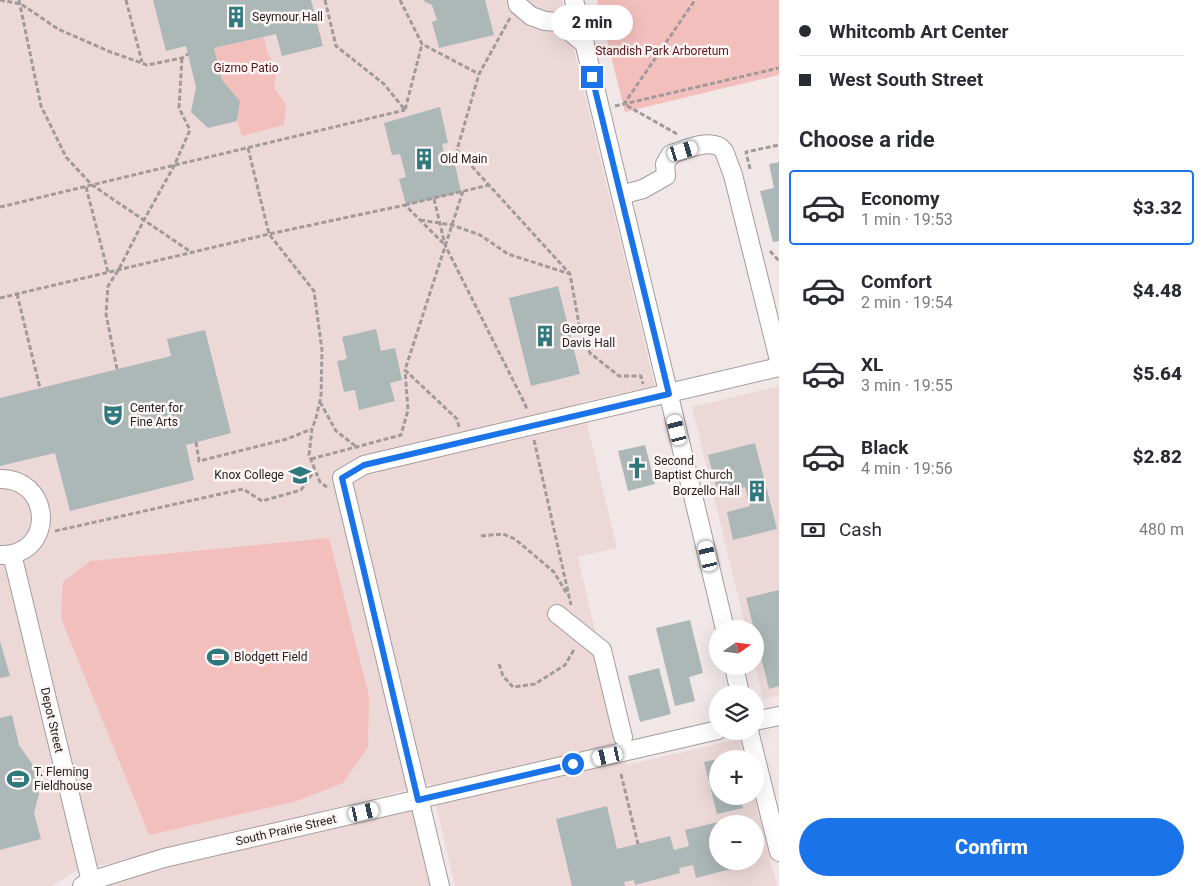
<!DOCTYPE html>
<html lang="en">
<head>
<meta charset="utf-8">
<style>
  :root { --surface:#fff; --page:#f2f2f3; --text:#2b2b33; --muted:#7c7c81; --line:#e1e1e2; --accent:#1a73e8 }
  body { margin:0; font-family:Roboto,sans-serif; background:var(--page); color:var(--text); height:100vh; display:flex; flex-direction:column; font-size:19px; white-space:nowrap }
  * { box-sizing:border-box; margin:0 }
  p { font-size:16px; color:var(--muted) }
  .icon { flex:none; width:28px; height:28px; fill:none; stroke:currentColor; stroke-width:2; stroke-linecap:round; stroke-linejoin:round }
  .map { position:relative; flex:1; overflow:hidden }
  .panel { display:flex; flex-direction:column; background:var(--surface); width:425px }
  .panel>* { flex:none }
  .top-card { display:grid; align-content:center; height:110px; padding:0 20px; background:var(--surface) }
  .needle { width:32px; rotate:76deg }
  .fabs { position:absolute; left:709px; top:620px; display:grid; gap:10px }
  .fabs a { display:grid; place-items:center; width:55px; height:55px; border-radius:50%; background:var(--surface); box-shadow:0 5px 20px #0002; font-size:25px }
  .end { position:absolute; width:22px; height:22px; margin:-11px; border:6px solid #1a73e8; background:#fff; box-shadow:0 0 0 2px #fff }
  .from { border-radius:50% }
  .bubble { position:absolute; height:35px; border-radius:18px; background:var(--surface); box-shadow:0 5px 20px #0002; font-size:16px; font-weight:800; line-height:35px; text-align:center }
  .car { position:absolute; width:15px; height:30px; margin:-15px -8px; border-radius:6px; box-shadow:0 0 4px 1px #0007; background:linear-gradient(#fff 24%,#345 0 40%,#fff 0 76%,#345 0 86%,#fff 0) }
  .top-card b { display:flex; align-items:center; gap:18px; height:48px; font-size:19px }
  .top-card b+b { border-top:1px solid var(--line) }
  .top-card i { width:12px; height:12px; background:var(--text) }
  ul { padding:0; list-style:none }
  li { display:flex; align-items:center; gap:15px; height:75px; margin:0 10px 8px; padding:0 10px; border:2px solid transparent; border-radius:5px }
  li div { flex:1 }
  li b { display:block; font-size:19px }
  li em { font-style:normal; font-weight:800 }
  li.selected { border-color:var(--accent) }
  li>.icon { width:45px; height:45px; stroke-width:1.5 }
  h2 { padding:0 20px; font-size:22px; line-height:60px }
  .pay { display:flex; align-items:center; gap:12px; height:55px; padding:0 20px; font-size:19px }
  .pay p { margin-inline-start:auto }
  .primary-button { display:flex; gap:10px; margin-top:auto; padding:10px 20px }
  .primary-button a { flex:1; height:58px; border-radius:30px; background:var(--accent); color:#fff; font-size:20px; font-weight:800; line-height:58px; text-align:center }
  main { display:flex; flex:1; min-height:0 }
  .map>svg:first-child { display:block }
</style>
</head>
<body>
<main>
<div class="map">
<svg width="779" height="886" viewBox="0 0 779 886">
  <rect width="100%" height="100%" fill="#f2e7e7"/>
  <path fill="#ecd9d7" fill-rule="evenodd" d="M0,0H562L655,386L582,402L617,548L578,557L620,738L627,765L739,739L745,759H718V796H754L777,886H455L431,784L74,872L52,886H0ZM718,824H755V861H718Z
    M779,386V695L763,699L755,666V629H746L692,407Z
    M418,800L440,886H82Z"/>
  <path fill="#f3bfbc" d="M597,0H779V75L625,112Z
    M264,37L267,52L277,70L274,88L286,104L284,125L242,136L237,121L240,101L222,80L214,48Z
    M329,538L369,696L368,747L343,783L297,801L149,835L61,618L63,582L90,561Z"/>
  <path fill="#acb7b7" d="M153,0H311L323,46L282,56L276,34L214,48L222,80L240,101L237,121L208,128L191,112L196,87L186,46L166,51Z
    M424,0H485L494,35L439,48L432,22L437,20L432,5L425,2Z
    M440,107L448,143L442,144L447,166L455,164L461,192L406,205L399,179L406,177L400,154L392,155L384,123Z
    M779,162V241L773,242L760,191L774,188L769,164Z
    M558,286L580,374L531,386L509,298Z
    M376,329L381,351L395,348L402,380L390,383L395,401L359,410L355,390L344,392L337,361L347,359L342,337Z
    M205,330L231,433L186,445L194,480L70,511L55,453L0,466V398L171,356L167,339Z
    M755,443L777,529L733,540L727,512L750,506L745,487L718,494L708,455Z
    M645,445L655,484L628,491L618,451Z
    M779,590V686L769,689L755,634V629H754L746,598Z
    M690,620L703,673L689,677L695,701L675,706L656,628Z
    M0,641L10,676L0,678Z
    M659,668L671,714L640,722L628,676Z
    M12,715L19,745L33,765L39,794L34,813L41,839L0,850V718Z
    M718,759V796H740L743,808L717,814L704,762Z
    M607,806L617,849L670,836L674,850L689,846L685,830L731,819L733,824H718V861H742L743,866L696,878L693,865L679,868L680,873L635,885L634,880L624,882L625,886H572L556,819Z"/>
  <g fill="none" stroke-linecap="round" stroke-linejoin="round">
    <g stroke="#a59b9b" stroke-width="20">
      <path id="minor" d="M517,0L518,5L531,16L545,21L558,22L585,44
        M574,0L725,629
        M621,195L643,189L666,176L665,164L671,154C685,150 713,136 724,151L733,175L779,360
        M0,479C48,478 56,544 12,554C8,555 4,555 0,555
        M12,554L92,886
        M557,614L602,650L623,737
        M734,666L740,694
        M755,721L779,716
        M749,731L779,852
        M82,886L90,881L164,858L718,730
        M440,886L342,478L364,465L779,367"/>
    </g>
    <path stroke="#a29a9a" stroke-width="3" stroke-dasharray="5 2.5" stroke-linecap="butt" d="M0,0L21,4L58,29L108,51L147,65L182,58L188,54
      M19,0L41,106L66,157L92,185L191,252
      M126,0L142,62
      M325,0L336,46L384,84L405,110L422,44
      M400,0L422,44L479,74
      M510,18L479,74L457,150L570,274L581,335L590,353L619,376H641L643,384
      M615,106L779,68
      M677,134L624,104L695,0
      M248,148L269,234L314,291L322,350L321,396L316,418L312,429L309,455L320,482L328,488
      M750,169L746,152L779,145
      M86,187L108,272
      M434,199L445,245L525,404L527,410
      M405,205L489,185
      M0,207L405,110
      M420,220L452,225L480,235L508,254L570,274
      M770,251L779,261
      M17,294L40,388
      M0,298L269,234L405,205L443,243
      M117,369L106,314L108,286L119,269L144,220L174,166L190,130L179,108L182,58
      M320,402L336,431L358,448
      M459,427L457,419L405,370L463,191
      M534,440L571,605
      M196,442L199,461L287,439L312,429
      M311,459L401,435L408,410L405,370
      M55,531L243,489L262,501L301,490L315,470
      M481,536L503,534L515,539L554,572L567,594
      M499,664L503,676L513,687L535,684L565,665L575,648
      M621,774L638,844"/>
    <use href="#minor" stroke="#fff" stroke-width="18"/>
  </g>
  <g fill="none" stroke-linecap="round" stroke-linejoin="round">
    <path stroke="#1a73e8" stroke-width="6" d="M573,764L418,800L342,478L364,465L669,394L592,77"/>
  </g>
  <defs>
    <g id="building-bare" transform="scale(1.725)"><path d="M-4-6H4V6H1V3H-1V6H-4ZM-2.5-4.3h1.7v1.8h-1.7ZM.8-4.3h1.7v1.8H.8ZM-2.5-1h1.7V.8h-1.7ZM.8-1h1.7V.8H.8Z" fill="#2f787d" stroke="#fef5f5" stroke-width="2.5" paint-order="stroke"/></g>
    <g id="theatre-bare" transform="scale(1.725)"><path d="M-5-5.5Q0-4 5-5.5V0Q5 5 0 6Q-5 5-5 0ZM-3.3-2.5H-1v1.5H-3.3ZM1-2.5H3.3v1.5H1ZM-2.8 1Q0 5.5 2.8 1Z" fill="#2f787d" stroke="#fef5f5" stroke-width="2.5" paint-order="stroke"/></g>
    <g id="church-bare" transform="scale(1.725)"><path d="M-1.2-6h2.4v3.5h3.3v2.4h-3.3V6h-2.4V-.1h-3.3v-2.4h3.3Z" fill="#2f787d" stroke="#fef5f5" stroke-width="2.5" paint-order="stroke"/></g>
    <g id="university-bare" transform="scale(1.725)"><path d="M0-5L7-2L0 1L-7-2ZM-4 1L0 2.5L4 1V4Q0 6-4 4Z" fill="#2f787d" stroke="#fef5f5" stroke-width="2.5" paint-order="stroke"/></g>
    <g id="stadium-bare" transform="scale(1.725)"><path d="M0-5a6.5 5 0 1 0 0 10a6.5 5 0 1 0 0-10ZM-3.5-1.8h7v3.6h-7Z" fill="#2f787d" stroke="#fef5f5" stroke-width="2.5" paint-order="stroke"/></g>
  </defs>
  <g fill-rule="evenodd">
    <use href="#building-bare" x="236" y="17"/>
    <use href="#building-bare" x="424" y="159"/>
    <use href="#building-bare" x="545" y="336"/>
    <use href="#theatre-bare" x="113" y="415"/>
    <use href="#church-bare" x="637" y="468"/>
    <use href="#university-bare" x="300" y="475"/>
    <use href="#building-bare" x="757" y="491"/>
    <use href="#stadium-bare" x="218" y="657"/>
    <use href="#stadium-bare" x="18" y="779"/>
  </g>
  <g text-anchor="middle" stroke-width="5" stroke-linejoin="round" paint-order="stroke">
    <g font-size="12" fill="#272323" stroke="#fef5f5" text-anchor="start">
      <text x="252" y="21">Seymour Hall</text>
      <text x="440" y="163">Old Main</text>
      <text x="562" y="333">George<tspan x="562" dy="14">Davis Hall</tspan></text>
      <text x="130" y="412">Center for<tspan x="130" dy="14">Fine Arts</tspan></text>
      <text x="654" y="465">Second<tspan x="654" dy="14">Baptist Church</tspan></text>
      <text x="284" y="479" text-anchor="end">Knox College</text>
      <text x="740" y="495" text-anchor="end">Borzello Hall</text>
      <text x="234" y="661">Blodgett Field</text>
      <text x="34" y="776">T. Fleming<tspan x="34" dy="14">Fieldhouse</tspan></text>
    </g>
    <g font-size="12" fill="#5c1318" stroke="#fef5f5">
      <text x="662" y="55">Standish Park Arboretum</text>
      <text x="246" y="72">Gizmo Patio</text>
    </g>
    <g font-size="12" fill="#272323" stroke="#fef5f5">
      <text transform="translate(52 720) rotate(77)" y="4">Depot Street</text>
      <text transform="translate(286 830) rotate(-13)" y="4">South Prairie Street</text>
    </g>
  </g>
</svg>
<div class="fabs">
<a><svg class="needle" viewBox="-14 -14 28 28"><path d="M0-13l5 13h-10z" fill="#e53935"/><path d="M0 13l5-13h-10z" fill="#7c7c81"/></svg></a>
<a><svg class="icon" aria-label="layers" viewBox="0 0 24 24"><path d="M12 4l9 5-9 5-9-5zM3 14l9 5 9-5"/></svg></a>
<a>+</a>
<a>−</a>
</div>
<i class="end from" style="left:573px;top:764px"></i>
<i class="end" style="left:592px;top:77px"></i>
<div class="bubble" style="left:551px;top:5px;width:82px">2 min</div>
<i class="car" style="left:683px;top:151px;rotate:73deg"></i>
<i class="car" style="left:677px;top:430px;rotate:346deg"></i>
<i class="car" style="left:708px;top:556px;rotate:347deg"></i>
<i class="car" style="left:608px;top:756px;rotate:257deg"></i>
<i class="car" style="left:364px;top:812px;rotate:77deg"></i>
</div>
<section class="panel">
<div class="top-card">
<b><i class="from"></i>Whitcomb Art Center</b>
<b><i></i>West South Street</b>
</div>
<h2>Choose a ride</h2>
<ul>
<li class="selected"><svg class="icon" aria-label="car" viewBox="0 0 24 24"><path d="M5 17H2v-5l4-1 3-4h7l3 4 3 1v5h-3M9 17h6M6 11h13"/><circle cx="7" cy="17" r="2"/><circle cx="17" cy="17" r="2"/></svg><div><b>Economy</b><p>1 min · 19:53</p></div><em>$3.32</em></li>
<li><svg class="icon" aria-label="car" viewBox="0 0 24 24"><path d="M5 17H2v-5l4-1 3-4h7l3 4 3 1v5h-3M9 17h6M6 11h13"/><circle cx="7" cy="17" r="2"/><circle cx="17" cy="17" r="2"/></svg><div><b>Comfort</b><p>2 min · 19:54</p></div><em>$4.48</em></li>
<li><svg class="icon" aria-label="car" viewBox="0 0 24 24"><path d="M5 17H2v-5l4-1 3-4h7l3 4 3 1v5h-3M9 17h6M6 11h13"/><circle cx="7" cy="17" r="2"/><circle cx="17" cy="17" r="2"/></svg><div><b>XL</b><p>3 min · 19:55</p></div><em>$5.64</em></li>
<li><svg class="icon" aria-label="car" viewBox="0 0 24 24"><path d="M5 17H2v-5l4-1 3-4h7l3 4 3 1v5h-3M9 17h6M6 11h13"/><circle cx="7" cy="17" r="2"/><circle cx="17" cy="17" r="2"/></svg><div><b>Black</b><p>4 min · 19:56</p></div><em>$2.82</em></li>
</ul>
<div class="pay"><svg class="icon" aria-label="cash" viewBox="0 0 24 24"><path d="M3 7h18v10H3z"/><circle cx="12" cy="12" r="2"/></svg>Cash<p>480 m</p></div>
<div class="primary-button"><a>Confirm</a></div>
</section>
</main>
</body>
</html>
